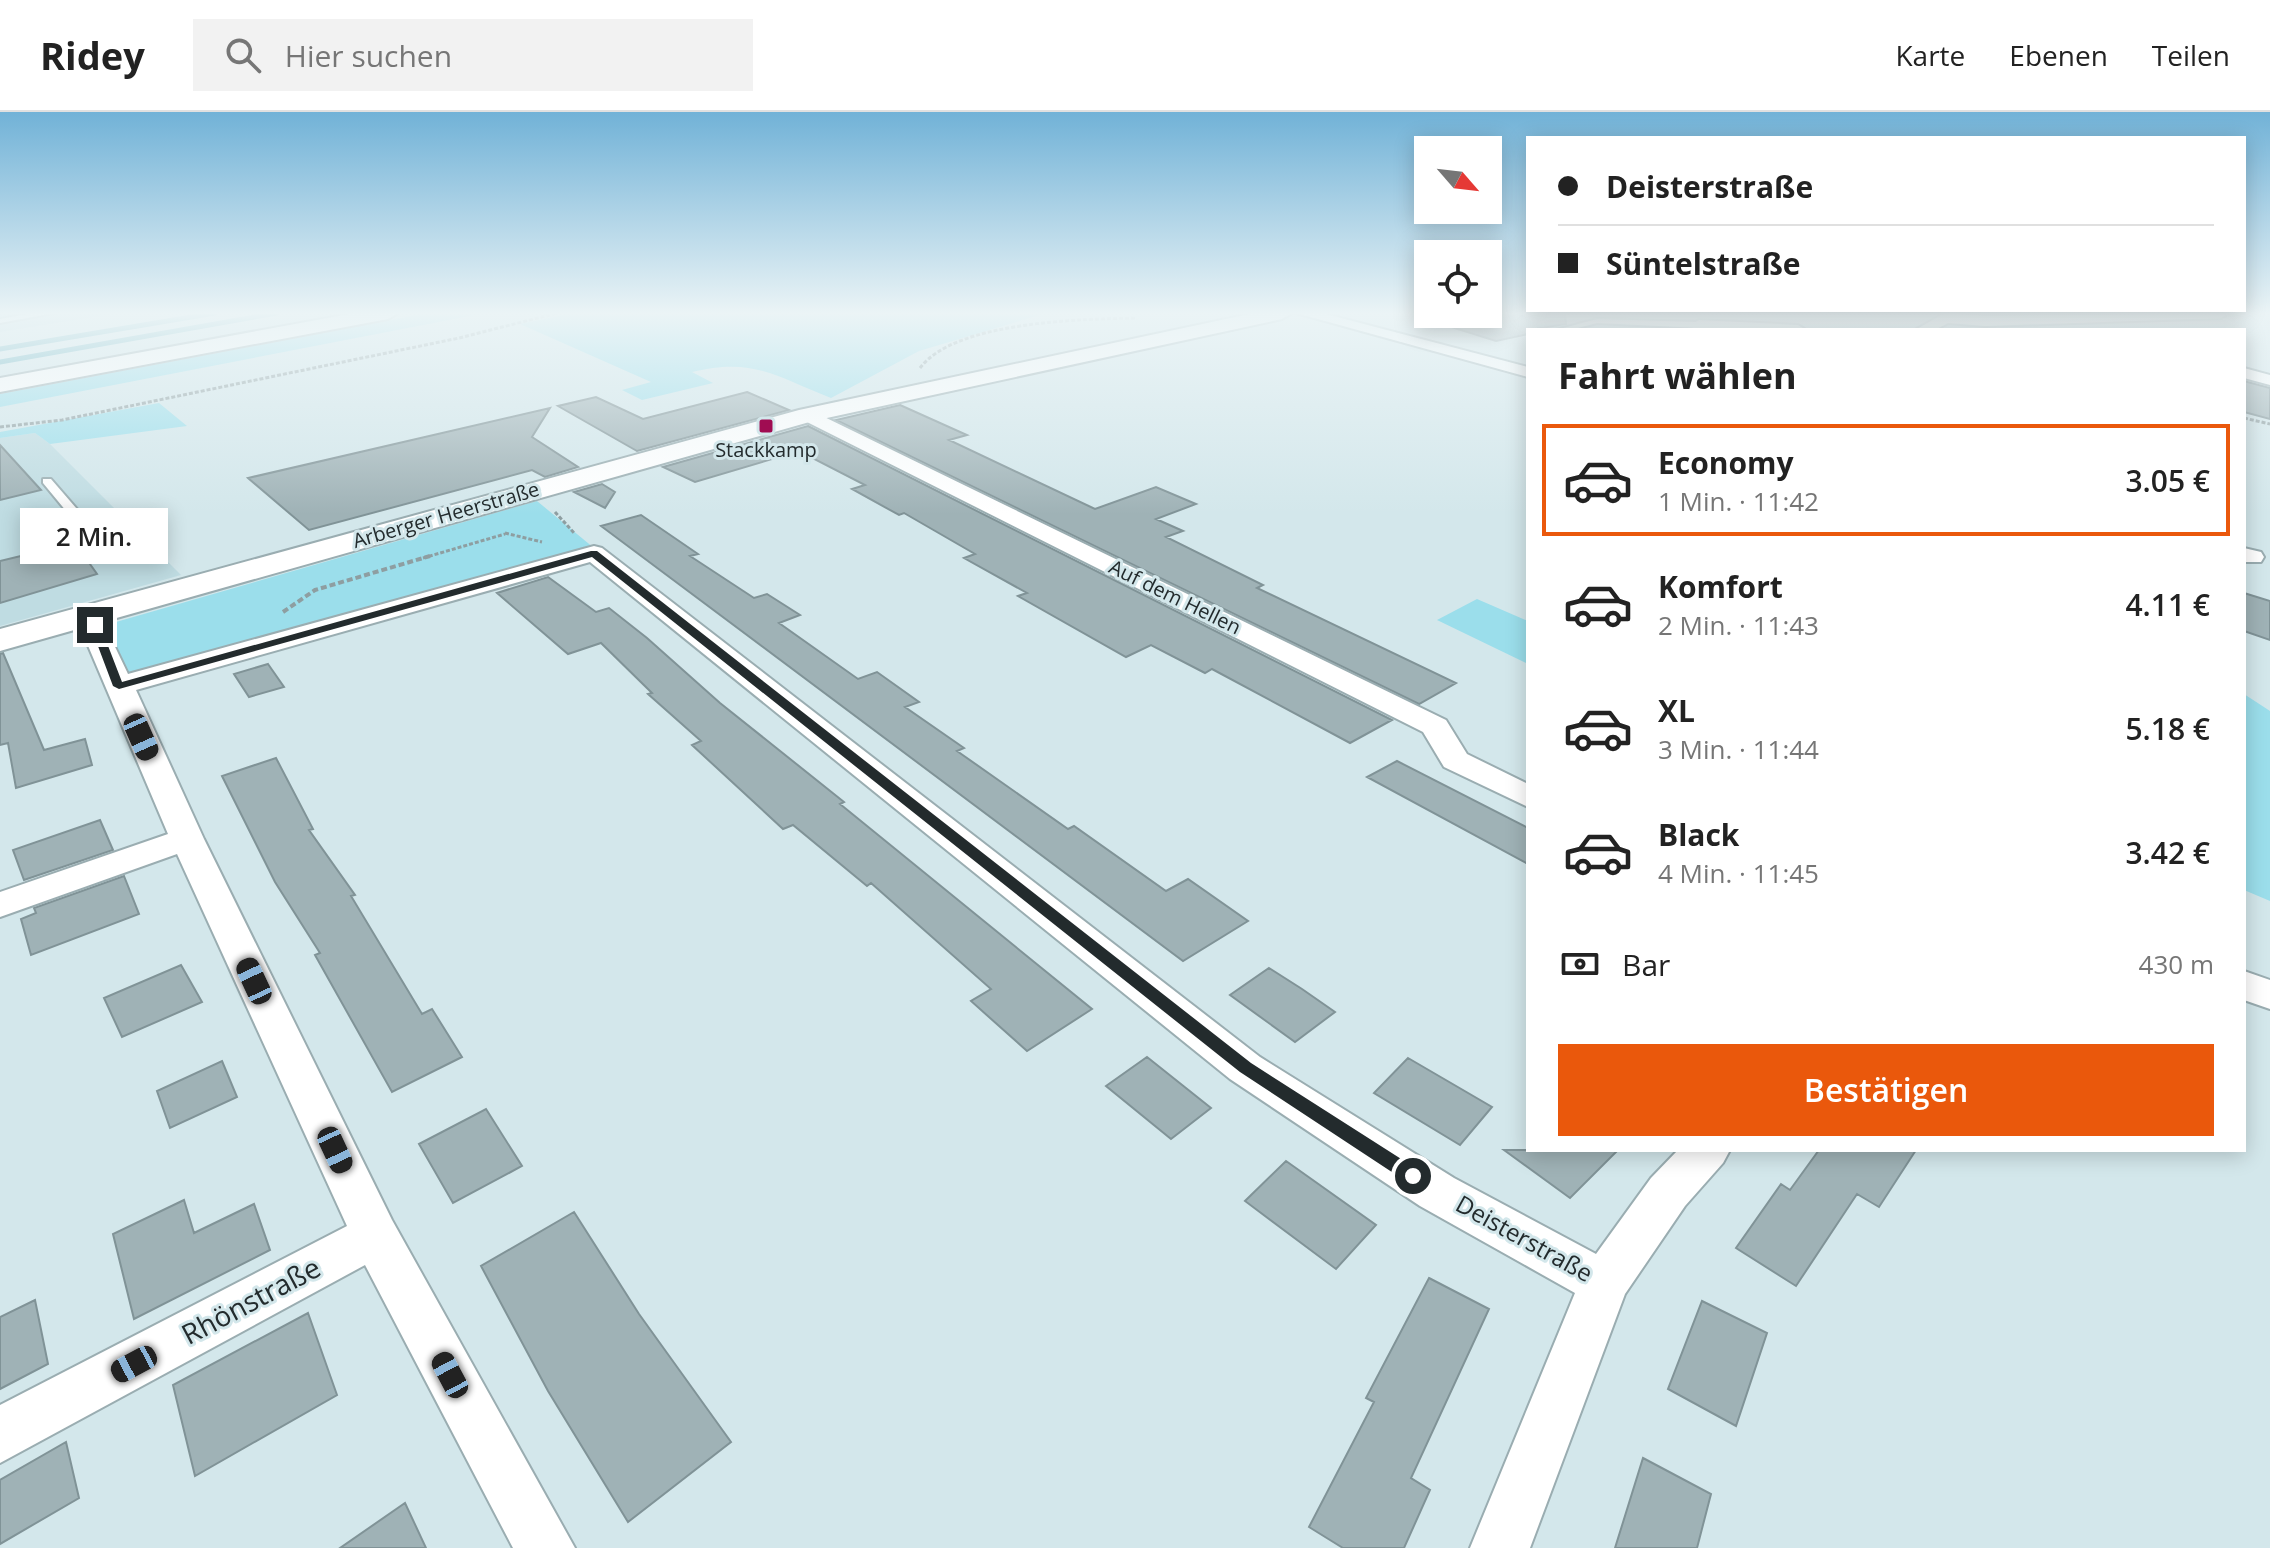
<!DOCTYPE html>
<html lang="de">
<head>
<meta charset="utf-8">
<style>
  :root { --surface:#fff; --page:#f2f2f2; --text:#222; --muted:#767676; --line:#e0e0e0; --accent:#ea580c }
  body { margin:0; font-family:"Open Sans",sans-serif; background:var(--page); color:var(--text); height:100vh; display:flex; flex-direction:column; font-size:30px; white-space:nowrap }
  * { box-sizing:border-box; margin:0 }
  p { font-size:26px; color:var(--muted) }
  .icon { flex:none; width:44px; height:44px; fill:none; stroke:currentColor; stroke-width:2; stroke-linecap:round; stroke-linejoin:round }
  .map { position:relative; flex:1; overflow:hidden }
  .sheet { position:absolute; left:1526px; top:216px; width:720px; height:824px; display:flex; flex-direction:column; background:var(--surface); border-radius:0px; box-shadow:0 4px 20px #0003 }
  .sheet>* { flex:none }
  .top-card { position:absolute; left:1526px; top:24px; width:720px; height:176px; border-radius:0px; box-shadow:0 4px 20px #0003; display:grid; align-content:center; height:176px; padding:0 32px; background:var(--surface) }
  .needle { width:52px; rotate:118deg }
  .controls { position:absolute; left:1414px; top:24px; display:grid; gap:16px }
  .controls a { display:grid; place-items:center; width:88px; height:88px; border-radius:0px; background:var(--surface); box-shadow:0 4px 20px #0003; font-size:40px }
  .end { position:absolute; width:36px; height:36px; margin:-18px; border:10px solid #232b2d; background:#fff; box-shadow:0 0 0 4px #fff }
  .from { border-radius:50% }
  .bubble { position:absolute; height:56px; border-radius:0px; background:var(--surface); box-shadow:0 4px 20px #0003; font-size:26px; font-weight:600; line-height:56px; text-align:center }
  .car { position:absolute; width:24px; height:48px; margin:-24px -12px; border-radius:10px; box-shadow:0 0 6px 2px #0007; background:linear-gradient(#222 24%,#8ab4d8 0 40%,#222 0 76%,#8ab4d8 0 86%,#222 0) }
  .top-card b { display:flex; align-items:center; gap:28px; height:76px; font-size:30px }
  .top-card b+b { border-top:2px solid var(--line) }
  .top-card i { width:20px; height:20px; background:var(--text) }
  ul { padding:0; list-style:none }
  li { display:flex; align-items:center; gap:24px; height:112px; margin:0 16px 12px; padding:0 16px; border:4px solid transparent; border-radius:0px }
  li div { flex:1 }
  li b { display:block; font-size:30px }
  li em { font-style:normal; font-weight:600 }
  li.selected { border-color:var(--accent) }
  li>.icon { width:72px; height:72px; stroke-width:1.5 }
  h2 { padding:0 32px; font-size:36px; line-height:96px }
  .pay { display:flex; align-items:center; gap:20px; height:88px; padding:0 32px; font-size:30px }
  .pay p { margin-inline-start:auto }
  .action { display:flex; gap:16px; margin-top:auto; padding:16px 32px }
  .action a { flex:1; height:92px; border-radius:0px; background:var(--accent); color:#fff; font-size:32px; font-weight:600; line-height:92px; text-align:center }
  header { display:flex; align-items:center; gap:48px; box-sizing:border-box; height:112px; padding:0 40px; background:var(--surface); border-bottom:2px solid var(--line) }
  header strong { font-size:38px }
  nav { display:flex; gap:44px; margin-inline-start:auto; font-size:28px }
  .search { width:560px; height:72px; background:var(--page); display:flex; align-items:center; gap:20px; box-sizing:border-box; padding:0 28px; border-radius:0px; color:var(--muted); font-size:30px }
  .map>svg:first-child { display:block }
</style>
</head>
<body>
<header>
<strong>Ridey</strong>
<div class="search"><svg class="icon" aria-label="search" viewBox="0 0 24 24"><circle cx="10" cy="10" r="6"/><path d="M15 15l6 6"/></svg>Hier suchen</div>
<nav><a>Karte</a><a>Ebenen</a><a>Teilen</a></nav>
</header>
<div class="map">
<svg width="2270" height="1436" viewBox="0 0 2270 1436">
  <rect width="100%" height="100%" fill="#d3e7eb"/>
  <path fill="#bfdce2" d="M0,201H118L0,220Z
    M35,321L50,332L181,463L0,514V326Z"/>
  <path fill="#9bdeeb" d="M428,201H485L0,295V282Z
    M573,201H1046L919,239L831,286C775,264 753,245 692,260L713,271L642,288L622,278L651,270L520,212Z
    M159,291L187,314L50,332L35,321L0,326V320Z
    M537,389L600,441L128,576L109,512Z
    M1477,487L1528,509V552L1437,508Z
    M2244,582L2270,599V789L2244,778Z"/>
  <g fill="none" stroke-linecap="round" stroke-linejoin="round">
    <path stroke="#5eaebd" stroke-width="5" d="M0,237L215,201
      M0,250L277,201"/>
  </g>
  <path fill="#9fb2b6" stroke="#809397" stroke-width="2" d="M1430,202H1565L1566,212L1528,218V222L1496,229L1429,208Z
    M2244,269L2270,276V307L2244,300Z
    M747,280L789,298L637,339L558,294L596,285L643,307Z
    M900,293L967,323L949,328L1095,397L1156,375L1196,392L1156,407L1183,419L1166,425L1263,473L1257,476L1456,571L1419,592L836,308Z
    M550,296L532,325L578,355L545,365L532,358L309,418L248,366Z
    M808,314L1392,608L1350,631L1212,557L1205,561L1151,533L1126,545L1018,484L1027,481L964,446L975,442L904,401L899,403L852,377L865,373L799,339L695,370L663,355Z
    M0,333L41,378L0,388Z
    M602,372L615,380L605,396L574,380Z
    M641,403L698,442L690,444L754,486L767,482L800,503L779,511L858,567L877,560L919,590L905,595L964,636L957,639L1068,717L1074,714L1166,779L1188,767L1248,809L1183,849L601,414Z
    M75,431L97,462L0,491V449Z
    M548,465L596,500L609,496L647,526L720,591L844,690L840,692L1092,897L1027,939L971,889L991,877L871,771L867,774L793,713L783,717L692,633L701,629L648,582L652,581L601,531L568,542L497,481Z
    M2244,481L2270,489V528L2244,519Z
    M3,541L44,638L85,627L92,653L16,676L8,631L0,633V542Z
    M268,552L284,575L249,585L234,562Z
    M276,646L313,717L309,718L355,783L351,784L422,902L432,897L462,945L392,980L315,843L320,841L275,770L222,664Z
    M1397,649L1528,716V752L1367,665Z
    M100,708L113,738L24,768L13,738Z
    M124,764L139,802L31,843L21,807L36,801L34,796Z
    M181,853L202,890L122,925L104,886Z
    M1269,856L1302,877L1335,900L1295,930L1230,883Z
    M1147,945L1211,996L1171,1027L1106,974Z
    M1408,946L1492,995L1460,1033L1374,981Z
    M222,949L237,985L170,1016L157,979Z
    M486,997L522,1054L453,1091L419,1032Z
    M1504,1038H1618L1570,1086Z
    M1819,1038H1916L1879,1095L1857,1082L1796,1174L1736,1136L1781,1072L1790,1078Z
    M1286,1049L1376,1113L1336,1157L1245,1089Z
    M184,1088L194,1121L254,1092L270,1138L134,1207L113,1122Z
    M574,1100L639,1202L731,1330L628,1410L548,1279L481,1154Z
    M1429,1166L1489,1197L1411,1366L1430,1378L1404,1436H1343L1309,1415L1374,1290L1366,1286Z
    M35,1188L48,1252L0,1277V1205Z
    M1702,1189L1767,1221L1736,1314L1668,1277Z
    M308,1201L337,1283L195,1364L173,1273Z
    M66,1330L79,1386L0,1432V1368Z
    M1643,1346L1711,1382L1697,1436H1615Z
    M405,1391L426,1436H340Z"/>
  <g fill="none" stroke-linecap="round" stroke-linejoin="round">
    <g stroke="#9aadb1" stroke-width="4">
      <path id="service" d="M34,201H54L0,211V207Z
        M1597,207L1699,210L1703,213L1699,216L1597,211L1570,218H1556Z
        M43,367H51L89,411V417H81L43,371Z"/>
    </g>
    <g stroke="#9aadb1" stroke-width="4">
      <path id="minor" d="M1296,201H1322L1528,255V265Z
        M1945,201L1985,204L2229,201L2221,206L1985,214L1948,211L1935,218H1915Z
        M1699,208L1798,213L1806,218L1693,216L1691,213Z
        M2244,256L2270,263V273L2244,266Z
        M808,297L1446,608L1467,642L1528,672V695L1444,655L1423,620L801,307L799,303Z
        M594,434L602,436L1260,945L1454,1066L1596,1142L1651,1066L1678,1038H1730L1723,1051L1685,1094L1625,1182L1530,1436H1470L1575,1181L1420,1094L1230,967L590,450L136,578L204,727L392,1108L575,1436H513L365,1153L0,1351V1293L347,1114L177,742L0,805V780L168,722L75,503L79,497H97L128,562Z
        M2244,436L2261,440L2264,445L2261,450H2244Z
        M2244,859L2270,868V897L2244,888Z"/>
    </g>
    <g stroke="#9aadb1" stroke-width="4">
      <path id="secondary" d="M1254,201H1292L1282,207L813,309L0,539V517L799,298Z"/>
    </g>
    <g stroke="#9aadb1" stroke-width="4">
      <path id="motorway" d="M355,201H398L388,207L0,280V266Z"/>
    </g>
    <path stroke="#8e9ea1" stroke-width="3" stroke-dasharray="4 2" stroke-linecap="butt" d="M920,256C955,209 1083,207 1137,206
      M2244,306L2270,312
      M0,315L62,308L459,226L557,201
      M555,400L575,422
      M505,421L542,430
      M423,446L505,422"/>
    <path stroke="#8e9ea1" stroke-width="4" stroke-dasharray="6 3" stroke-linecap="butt" d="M283,500L315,478L430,444"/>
    <use href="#service" fill="#fff" fill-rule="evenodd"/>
    <use href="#minor" fill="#fff" fill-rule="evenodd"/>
    <use href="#secondary" fill="#fff" fill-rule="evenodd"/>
    <use href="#motorway" fill="#fff" fill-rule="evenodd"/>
  </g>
  <linearGradient id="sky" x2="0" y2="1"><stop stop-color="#71b2d7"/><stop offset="0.5" stop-color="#ebf4f6"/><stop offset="1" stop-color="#ebf4f6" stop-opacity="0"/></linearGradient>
  <rect width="2270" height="402" fill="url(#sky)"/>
  <path fill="#232b2d" d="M591,439H597L1251,951L1420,1059V1070H1407L1240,960L592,445L119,577L113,574L90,513L95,510L100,513L122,570Z"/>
  <rect fill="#a00c52" stroke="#d3e7eb" stroke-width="3" x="758" y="306" width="16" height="16" rx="4"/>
  <g text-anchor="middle" stroke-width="6" stroke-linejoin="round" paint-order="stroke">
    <g font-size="20" fill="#232b2d" stroke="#d3e7eb">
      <text x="766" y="345">Stackkamp</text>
    </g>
    <g font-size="20" fill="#232b2d" stroke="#d3e7eb">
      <text transform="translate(446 403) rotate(-16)" y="7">Arberger Heerstraße</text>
      <text transform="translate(1175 485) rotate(26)" y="7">Auf dem Hellen</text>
    </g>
    <g font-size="24" fill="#232b2d" stroke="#d3e7eb">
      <text transform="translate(1524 1127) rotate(29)" y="8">Deisterstraße</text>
    </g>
    <g font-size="28" fill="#232b2d" stroke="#d3e7eb">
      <text transform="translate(251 1189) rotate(-28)" y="10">Rhönstraße</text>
    </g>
  </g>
</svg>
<div class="controls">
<a><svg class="needle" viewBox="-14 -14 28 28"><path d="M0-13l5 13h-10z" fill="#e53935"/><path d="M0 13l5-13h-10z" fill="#767676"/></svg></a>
<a><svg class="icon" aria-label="locate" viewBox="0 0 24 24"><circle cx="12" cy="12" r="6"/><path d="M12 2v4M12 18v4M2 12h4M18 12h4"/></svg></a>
</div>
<i class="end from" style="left:1413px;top:1064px"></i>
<i class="end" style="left:95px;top:513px"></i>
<div class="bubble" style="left:20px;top:396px;width:148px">2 Min.</div>
<i class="car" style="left:141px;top:625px;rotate:156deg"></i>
<i class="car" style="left:254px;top:869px;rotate:335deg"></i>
<i class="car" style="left:335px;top:1038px;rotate:155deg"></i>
<i class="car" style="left:134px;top:1252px;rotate:242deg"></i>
<i class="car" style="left:450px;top:1263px;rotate:332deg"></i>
<div class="top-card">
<b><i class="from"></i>Deisterstraße</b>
<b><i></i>Süntelstraße</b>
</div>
<section class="sheet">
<h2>Fahrt wählen</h2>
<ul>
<li class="selected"><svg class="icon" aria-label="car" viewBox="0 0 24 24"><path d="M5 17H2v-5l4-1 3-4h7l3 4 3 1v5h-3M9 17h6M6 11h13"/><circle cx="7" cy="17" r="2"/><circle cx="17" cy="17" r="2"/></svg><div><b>Economy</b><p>1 Min. · 11:42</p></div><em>3.05 €</em></li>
<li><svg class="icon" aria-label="car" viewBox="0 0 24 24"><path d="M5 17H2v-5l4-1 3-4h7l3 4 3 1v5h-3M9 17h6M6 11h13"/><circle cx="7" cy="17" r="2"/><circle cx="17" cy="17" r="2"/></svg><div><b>Komfort</b><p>2 Min. · 11:43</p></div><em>4.11 €</em></li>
<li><svg class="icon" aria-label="car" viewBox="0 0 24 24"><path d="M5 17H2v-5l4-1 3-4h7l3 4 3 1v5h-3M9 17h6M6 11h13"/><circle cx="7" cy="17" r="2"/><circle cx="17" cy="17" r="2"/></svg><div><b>XL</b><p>3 Min. · 11:44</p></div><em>5.18 €</em></li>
<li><svg class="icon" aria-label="car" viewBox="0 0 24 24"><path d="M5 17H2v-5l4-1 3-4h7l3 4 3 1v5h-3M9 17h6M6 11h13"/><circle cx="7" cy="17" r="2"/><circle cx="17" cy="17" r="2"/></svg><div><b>Black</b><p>4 Min. · 11:45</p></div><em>3.42 €</em></li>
</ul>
<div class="pay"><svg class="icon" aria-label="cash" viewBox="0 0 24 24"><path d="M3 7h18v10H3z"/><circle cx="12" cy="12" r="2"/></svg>Bar<p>430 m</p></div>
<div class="action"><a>Bestätigen</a></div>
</section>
</div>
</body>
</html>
